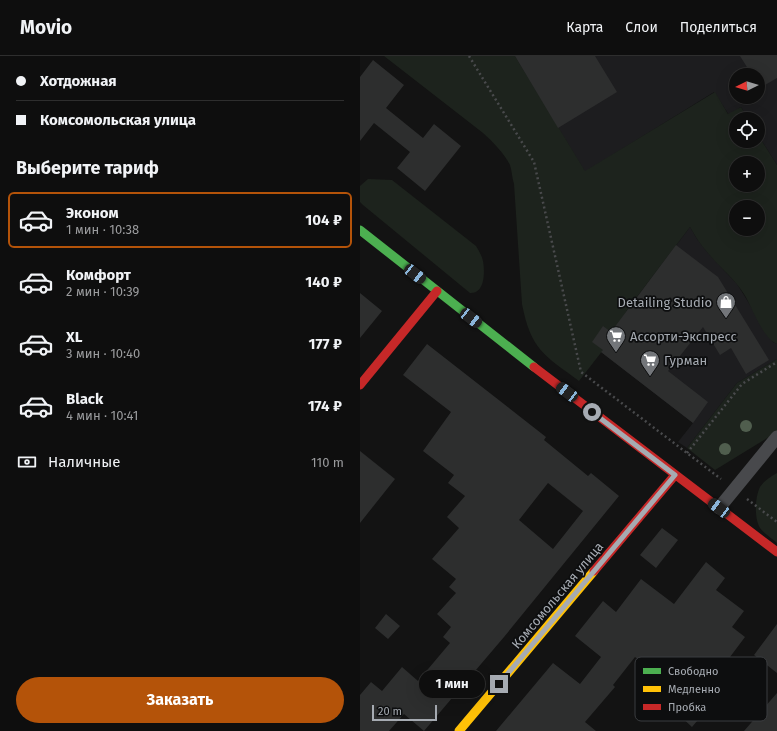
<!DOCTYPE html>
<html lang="ru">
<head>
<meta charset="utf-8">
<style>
  :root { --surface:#0e0e0e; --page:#1c1c1c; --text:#f1f3f6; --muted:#9b9c9e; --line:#2e2e2e; --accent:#b45309 }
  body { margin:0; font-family:"Fira Sans",sans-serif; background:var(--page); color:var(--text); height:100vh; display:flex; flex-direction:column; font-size:15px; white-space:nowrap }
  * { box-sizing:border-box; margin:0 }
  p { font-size:13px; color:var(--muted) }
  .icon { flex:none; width:22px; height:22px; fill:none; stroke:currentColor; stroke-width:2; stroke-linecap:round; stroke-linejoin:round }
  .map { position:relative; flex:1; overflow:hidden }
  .side { display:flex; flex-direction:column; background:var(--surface); width:360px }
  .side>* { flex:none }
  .top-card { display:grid; align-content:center; height:88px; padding:0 16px; background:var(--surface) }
  .needle { width:26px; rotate:265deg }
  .controls { position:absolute; left:369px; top:12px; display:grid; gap:8px }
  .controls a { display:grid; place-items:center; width:36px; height:36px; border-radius:50%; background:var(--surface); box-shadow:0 4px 16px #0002,0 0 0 1px var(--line); font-size:20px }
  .scale { position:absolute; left:12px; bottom:10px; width:65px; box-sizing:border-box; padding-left:4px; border:2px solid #a6abb2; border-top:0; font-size:11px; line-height:14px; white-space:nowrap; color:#a6abb2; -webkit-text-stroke:3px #0d0e0f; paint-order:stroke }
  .end { position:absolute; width:18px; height:18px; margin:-9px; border:5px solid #a6abb2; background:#111; box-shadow:0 0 0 2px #111 }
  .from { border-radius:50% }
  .bubble { position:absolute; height:28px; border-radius:14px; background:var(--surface); box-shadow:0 4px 16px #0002,0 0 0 1px var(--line); font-size:13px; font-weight:700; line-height:28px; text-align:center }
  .car { position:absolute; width:12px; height:24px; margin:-12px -6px; border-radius:5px; box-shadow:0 0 3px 1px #0007; background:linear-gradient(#222 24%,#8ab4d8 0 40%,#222 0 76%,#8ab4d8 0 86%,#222 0) }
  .top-card b { display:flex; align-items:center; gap:14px; height:38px; font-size:15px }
  .top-card b+b { border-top:1px solid var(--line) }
  .top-card i { width:10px; height:10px; background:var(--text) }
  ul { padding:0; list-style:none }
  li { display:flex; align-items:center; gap:12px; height:56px; margin:0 8px 6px; padding:0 8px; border:2px solid transparent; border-radius:6px }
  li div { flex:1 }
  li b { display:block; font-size:15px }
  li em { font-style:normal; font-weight:700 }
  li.selected { border-color:var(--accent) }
  li>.icon { width:36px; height:36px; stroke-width:1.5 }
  h2 { padding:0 16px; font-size:18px; line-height:48px }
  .pay { display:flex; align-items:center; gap:10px; height:44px; padding:0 16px; font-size:15px }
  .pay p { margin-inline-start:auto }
  .action { display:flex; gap:8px; margin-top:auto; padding:8px 16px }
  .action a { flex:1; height:46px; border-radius:24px; background:var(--accent); color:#fff; font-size:16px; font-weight:700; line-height:46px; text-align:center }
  header { display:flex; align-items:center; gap:24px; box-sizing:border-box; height:56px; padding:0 20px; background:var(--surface); border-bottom:1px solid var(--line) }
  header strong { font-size:19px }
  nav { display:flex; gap:22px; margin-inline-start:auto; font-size:14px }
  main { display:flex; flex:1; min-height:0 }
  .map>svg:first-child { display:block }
</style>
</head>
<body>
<header>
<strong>Movio</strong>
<nav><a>Карта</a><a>Слои</a><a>Поделиться</a></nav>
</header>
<main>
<section class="side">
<div class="top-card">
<b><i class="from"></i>Хотдожная</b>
<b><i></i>Комсомольская улица</b>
</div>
<h2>Выберите тариф</h2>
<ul>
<li class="selected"><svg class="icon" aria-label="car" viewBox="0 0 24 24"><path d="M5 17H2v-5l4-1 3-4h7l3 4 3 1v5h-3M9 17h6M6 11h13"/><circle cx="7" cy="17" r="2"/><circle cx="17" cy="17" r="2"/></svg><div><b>Эконом</b><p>1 мин · 10:38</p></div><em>104 ₽</em></li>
<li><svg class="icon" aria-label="car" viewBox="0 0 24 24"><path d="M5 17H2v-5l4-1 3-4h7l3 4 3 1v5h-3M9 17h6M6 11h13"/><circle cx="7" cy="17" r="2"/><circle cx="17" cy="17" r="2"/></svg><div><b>Комфорт</b><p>2 мин · 10:39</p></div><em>140 ₽</em></li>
<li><svg class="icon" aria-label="car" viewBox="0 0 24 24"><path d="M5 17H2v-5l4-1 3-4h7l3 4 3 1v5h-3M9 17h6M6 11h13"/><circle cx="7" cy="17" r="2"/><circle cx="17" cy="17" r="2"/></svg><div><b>XL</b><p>3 мин · 10:40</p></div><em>177 ₽</em></li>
<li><svg class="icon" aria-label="car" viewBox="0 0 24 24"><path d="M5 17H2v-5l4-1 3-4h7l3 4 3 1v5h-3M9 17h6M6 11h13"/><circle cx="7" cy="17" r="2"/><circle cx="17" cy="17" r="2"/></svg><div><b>Black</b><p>4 мин · 10:41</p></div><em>174 ₽</em></li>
</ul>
<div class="pay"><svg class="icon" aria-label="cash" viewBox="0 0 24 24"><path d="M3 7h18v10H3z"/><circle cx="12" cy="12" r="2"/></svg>Наличные<p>110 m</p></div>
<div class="action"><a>Заказать</a></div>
</section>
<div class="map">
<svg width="417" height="675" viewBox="0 0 417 675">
  <rect width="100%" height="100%" fill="#131313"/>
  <path fill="#1d1d1f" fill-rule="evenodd" d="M155,0H417V109L398,79V63H388L381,51L369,59L354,36L225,116ZM376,19H398V41H376Z
    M330,171L337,183L348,197L377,228L413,286L417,288V303L377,327L327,392L318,386L333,367L241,296L257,276L267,254Z"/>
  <path fill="#1d231d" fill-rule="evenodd" d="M24,0H155L225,115L355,36L368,58L381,51L388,63H376V85H398V79L417,109V288C403,283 392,251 384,238C374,222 359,211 347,196C340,188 335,180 330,171L267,254L257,276L219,325C184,299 171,294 162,248L154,128C152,122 152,115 150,109C144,97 133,86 123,77ZM376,107H398V129H376ZM376,151H398V173H376Z
    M8,123L32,124L116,190C119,195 122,200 123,205C125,216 125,238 110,237L3,149L0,146V130Z
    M417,303V376L355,414L327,392L377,327Z
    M417,417V487C412,482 404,478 400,472C394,462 395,441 400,431C404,425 410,421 417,417Z"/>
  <path fill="#2d2e2e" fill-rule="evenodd" d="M155,0H235L257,36L198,72Z
    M380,0H417V22L400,32L398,29V19H392Z
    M13,4L44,29L26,52L63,82L74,68L101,90L65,135L37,112L50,96L14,67L0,85V21Z
    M316,189L358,221L409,304L386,318L371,292L360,299L343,271L308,315L348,346L333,367L241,296L243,294L232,286L243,270L251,276Z
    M0,237L22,255L0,282Z
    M67,288L186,381L184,384L228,420L231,417L259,440L144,581L64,675L44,658L29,675H0V639L11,626L22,635L42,611L58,625L90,587L83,581L91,571L77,558L96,537L89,531L96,523L72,503L99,472L87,461L105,440L88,427L94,419L63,395L91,356L43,319ZM188,427L223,455L193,493L159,464Z
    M0,395L35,423L0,467Z
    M302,472L318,484L296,512L280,499Z
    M346,506L365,522L356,534L384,555L372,571L385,581L349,629L360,638L332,671L318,658L334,640L303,613L298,619L275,601L253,629L255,631L225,666L236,675H136L193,607L220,628L241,601L215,580L243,545L256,556L281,523L314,548Z
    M26,558L40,570L28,583L15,572Z
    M417,568V617L394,599Z
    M417,637V675H384Z"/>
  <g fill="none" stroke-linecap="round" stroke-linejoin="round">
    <path stroke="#494a4c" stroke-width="2.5" stroke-dasharray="2 3" stroke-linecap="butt" d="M109,0L174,106L221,316L361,423
      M327,397L382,328L417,306
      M387,443L417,466"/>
    <path stroke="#48494c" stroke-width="13" d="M359,452L417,381"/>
    <path stroke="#4caf50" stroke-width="9" d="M0,174L174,311"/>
    <path stroke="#ffc107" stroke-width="9" d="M99,675L234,515"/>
    <path stroke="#c62828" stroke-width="9" d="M174,311L417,496
      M0,329L77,235
      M234,515L315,419"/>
  </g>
  <g fill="#505e4e">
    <circle cx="386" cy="370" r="6"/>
    <circle cx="365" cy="393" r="6"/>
  </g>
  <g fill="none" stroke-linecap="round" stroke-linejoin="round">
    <path stroke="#a6abb2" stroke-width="5" d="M139,628L315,419L232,356"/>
  </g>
  <defs>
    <g id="shop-pin" transform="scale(1)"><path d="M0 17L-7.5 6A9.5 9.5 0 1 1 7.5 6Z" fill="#73767a" stroke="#0d0e0f"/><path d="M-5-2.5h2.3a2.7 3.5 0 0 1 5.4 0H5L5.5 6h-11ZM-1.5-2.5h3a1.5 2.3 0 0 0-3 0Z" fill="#fff"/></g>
    <g id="supermarket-pin" transform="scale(1)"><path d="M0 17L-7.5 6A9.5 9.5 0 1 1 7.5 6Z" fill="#73767a" stroke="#0d0e0f"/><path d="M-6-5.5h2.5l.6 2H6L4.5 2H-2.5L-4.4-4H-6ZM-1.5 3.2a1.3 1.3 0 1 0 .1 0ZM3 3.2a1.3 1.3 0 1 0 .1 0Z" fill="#fff"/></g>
  </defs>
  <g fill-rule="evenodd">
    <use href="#shop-pin" x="366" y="246"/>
    <use href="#supermarket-pin" x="256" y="280"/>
    <use href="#supermarket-pin" x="290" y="304"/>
  </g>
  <g text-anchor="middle" stroke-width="3.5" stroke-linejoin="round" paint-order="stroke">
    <g font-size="13" fill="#a6abb2" stroke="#0d0e0f" text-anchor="start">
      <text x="352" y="251" text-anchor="end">Detailing Studio</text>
      <text x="270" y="285">Ассорти-Экспресс</text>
      <text x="304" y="309">Гурман</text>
    </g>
    <g font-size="13" fill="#a6abb2" stroke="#0d0e0f">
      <text transform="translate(197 539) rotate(-50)" y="5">Комсомольская улица</text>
    </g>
  </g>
  <rect x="275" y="601" width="132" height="64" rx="6" fill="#0d0e0f" stroke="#3b3d40" stroke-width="1"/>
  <rect x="283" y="612" width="18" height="6" fill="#4caf50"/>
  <rect x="283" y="630" width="18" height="6" fill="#ffc107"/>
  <rect x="283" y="648" width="18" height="6" fill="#c62828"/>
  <g font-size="11" fill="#a6abb2">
    <text x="308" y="619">Свободно</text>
    <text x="308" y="637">Медленно</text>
    <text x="308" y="655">Пробка</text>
  </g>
</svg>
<div class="controls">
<a><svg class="needle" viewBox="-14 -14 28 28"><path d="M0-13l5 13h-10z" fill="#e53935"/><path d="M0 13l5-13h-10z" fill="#9b9c9e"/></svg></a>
<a><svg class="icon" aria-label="locate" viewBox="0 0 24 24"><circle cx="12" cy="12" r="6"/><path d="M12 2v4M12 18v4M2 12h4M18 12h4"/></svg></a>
<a>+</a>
<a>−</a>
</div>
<div class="scale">20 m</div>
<i class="end from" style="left:232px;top:356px"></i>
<i class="end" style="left:139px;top:628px"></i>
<div class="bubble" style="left:59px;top:614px;width:66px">1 мин</div>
<i class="car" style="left:55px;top:218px;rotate:128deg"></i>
<i class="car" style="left:111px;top:262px;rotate:128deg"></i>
<i class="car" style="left:207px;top:336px;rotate:307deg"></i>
<i class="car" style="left:359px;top:452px;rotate:307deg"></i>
</div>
</main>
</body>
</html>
